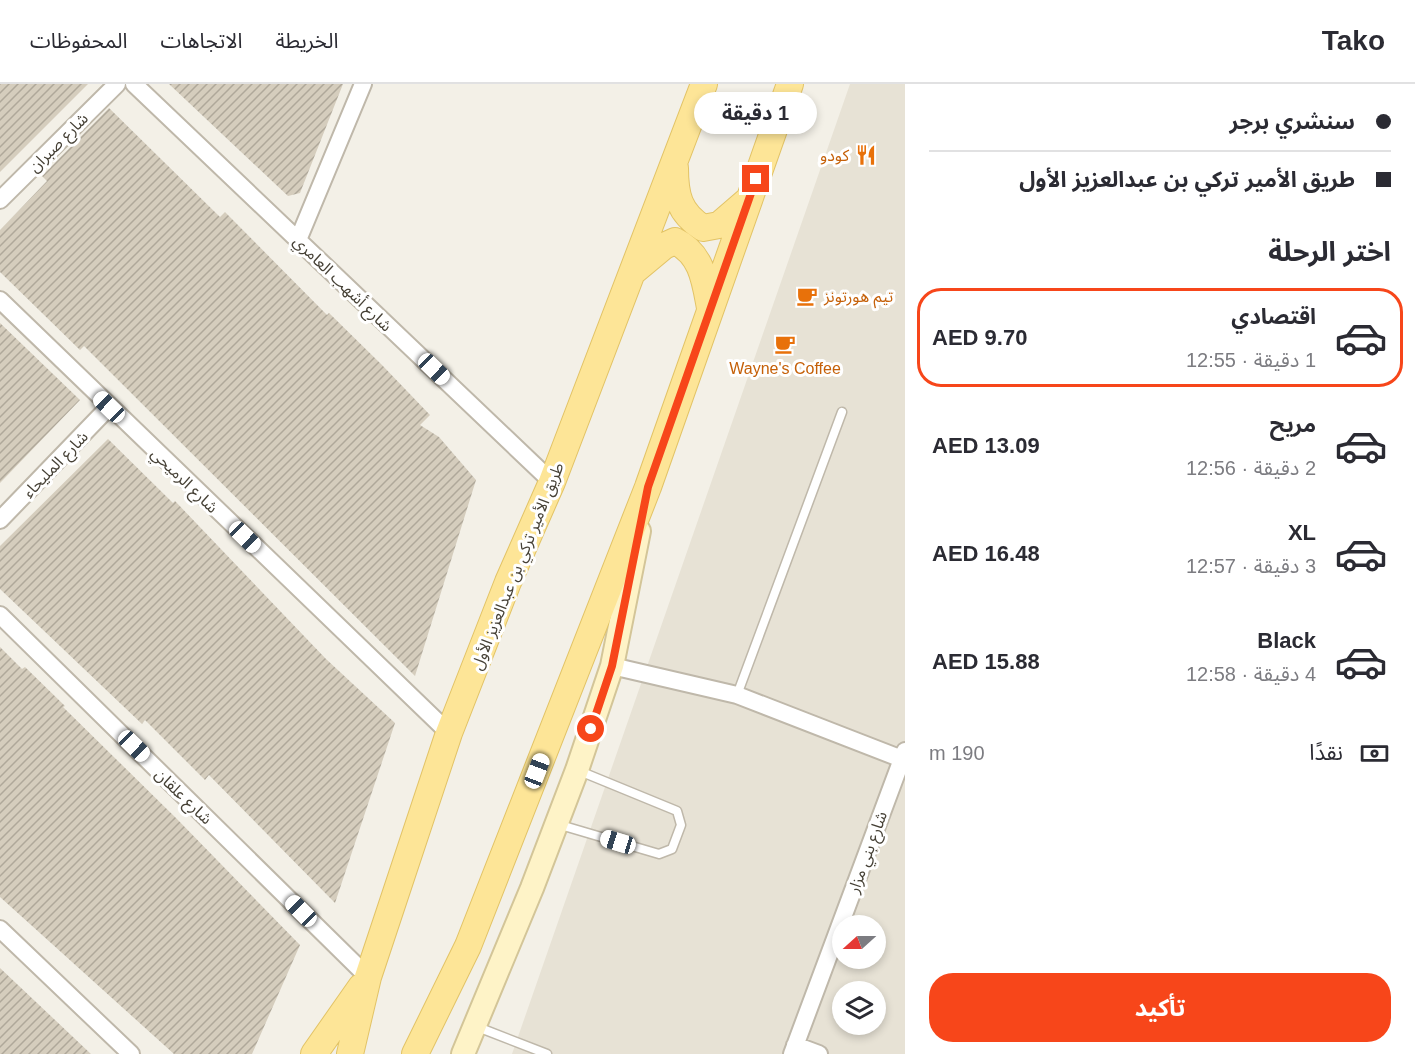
<!DOCTYPE html>
<html lang="ar">
<head>
<meta charset="utf-8">
<style>
  :root { --surface:#fff; --page:#f7f7f7; --text:#2b2b33; --muted:#7c7c81; --line:#e1e1e2; --accent:#f7461a }
  body { margin:0; font-family:Helvetica,"Noto Sans Arabic",sans-serif; background:var(--page); color:var(--text); direction:rtl; height:100vh; display:flex; flex-direction:column; font-size:22px; white-space:nowrap }
  * { box-sizing:border-box; margin:0 }
  p { font-size:20px; color:var(--muted) }
  .icon { flex:none; width:33px; height:33px; fill:none; stroke:currentColor; stroke-width:2; stroke-linecap:round; stroke-linejoin:round }
  .map { position:relative; flex:1; overflow:hidden; direction:ltr }
  .panel { display:flex; flex-direction:column; background:var(--surface); width:510px }
  .panel>* { flex:none }
  .top-card { display:grid; align-content:center; height:132px; padding:0 24px; background:var(--surface) }
  .needle { width:39px; rotate:249deg }
  .tools { position:absolute; left:832px; top:831px; display:grid; gap:12px }
  .tools a { display:grid; place-items:center; width:54px; height:54px; border-radius:50%; background:var(--surface); box-shadow:0 3px 9px #0003; font-size:30px }
  .end { position:absolute; width:27px; height:27px; margin:-14px; border:8px solid #f7461a; background:#fff; box-shadow:0 0 0 3px #fff }
  .from { border-radius:50% }
  .bubble { position:absolute; height:42px; border-radius:21px; background:var(--surface); box-shadow:0 3px 9px #0003; font-size:20px; font-weight:700; line-height:42px; text-align:center; direction:rtl }
  .car { position:absolute; width:18px; height:36px; margin:-18px -9px; border-radius:8px; box-shadow:0 0 4px 2px #0007; background:linear-gradient(#fff 24%,#345 0 40%,#fff 0 76%,#345 0 86%,#fff 0) }
  .top-card b { display:flex; align-items:center; gap:21px; height:57px; font-size:22px }
  .top-card b+b { border-top:2px solid var(--line) }
  .top-card i { width:15px; height:15px; background:var(--text) }
  ul { padding:0; list-style:none }
  li { display:flex; align-items:center; gap:18px; height:99px; margin:0 12px 9px; padding:0 12px; border:3px solid transparent; border-radius:24px }
  li div { flex:1 }
  li b { display:block; font-size:22px }
  li em { font-style:normal; font-weight:700 }
  li.current { border-color:var(--accent) }
  li>.icon { width:54px; height:54px; stroke-width:1.5 }
  h2 { padding:0 24px; font-size:27px; line-height:72px }
  .pay { display:flex; align-items:center; gap:15px; height:66px; padding:0 24px; font-size:22px }
  .pay p { margin-inline-start:auto }
  .button { display:flex; gap:12px; margin-top:auto; padding:12px 24px }
  .button a { flex:1; height:69px; border-radius:24px; background:var(--accent); color:#fff; font-size:24px; font-weight:700; line-height:69px; text-align:center }
  header { display:flex; align-items:center; gap:36px; box-sizing:border-box; height:84px; padding:0 30px; background:var(--surface); border-bottom:2px solid var(--line) }
  header strong { font-size:28px }
  nav { display:flex; gap:33px; margin-inline-start:auto; font-size:21px }
  main { display:flex; flex:1; min-height:0 }
  .map>svg:first-child { display:block }
</style>
</head>
<body>
<header>
<strong>Tako</strong>
<nav><a>الخريطة</a><a>الاتجاهات</a><a>المحفوظات</a></nav>
</header>
<main>
<section class="panel">
<div class="top-card">
<b><i class="from"></i>سنشري برجر</b>
<b><i></i>طريق الأمير تركي بن عبدالعزيز الأول</b>
</div>
<h2>اختر الرحلة</h2>
<ul>
<li class="current"><svg class="icon" aria-label="car" viewBox="0 0 24 24"><path d="M5 17H2v-5l4-1 3-4h7l3 4 3 1v5h-3M9 17h6M6 11h13"/><circle cx="7" cy="17" r="2"/><circle cx="17" cy="17" r="2"/></svg><div><b>اقتصادي</b><p>1 دقيقة · 12:55</p></div><em>AED 9.70</em></li>
<li><svg class="icon" aria-label="car" viewBox="0 0 24 24"><path d="M5 17H2v-5l4-1 3-4h7l3 4 3 1v5h-3M9 17h6M6 11h13"/><circle cx="7" cy="17" r="2"/><circle cx="17" cy="17" r="2"/></svg><div><b>مريح</b><p>2 دقيقة · 12:56</p></div><em>AED 13.09</em></li>
<li><svg class="icon" aria-label="car" viewBox="0 0 24 24"><path d="M5 17H2v-5l4-1 3-4h7l3 4 3 1v5h-3M9 17h6M6 11h13"/><circle cx="7" cy="17" r="2"/><circle cx="17" cy="17" r="2"/></svg><div><b>XL</b><p>3 دقيقة · 12:57</p></div><em>AED 16.48</em></li>
<li><svg class="icon" aria-label="car" viewBox="0 0 24 24"><path d="M5 17H2v-5l4-1 3-4h7l3 4 3 1v5h-3M9 17h6M6 11h13"/><circle cx="7" cy="17" r="2"/><circle cx="17" cy="17" r="2"/></svg><div><b>Black</b><p>4 دقيقة · 12:58</p></div><em>AED 15.88</em></li>
</ul>
<div class="pay"><svg class="icon" aria-label="cash" viewBox="0 0 24 24"><path d="M3 7h18v10H3z"/><circle cx="12" cy="12" r="2"/></svg>نقدًا<p>190 m</p></div>
<div class="button"><a>تأكيد</a></div>
</section>
<div class="map">
<svg width="905" height="970" viewBox="0 0 905 970">
  <defs>
    <pattern id="building-hatch" width="6" height="6" patternUnits="userSpaceOnUse" patternTransform="scale(1.5)"><rect width="6" height="6" fill="#d5cdbd"/><path d="M-1 1l2-2M0 6l6-6M5 7l2-2" fill="none" stroke="#afa89a"/></pattern>
  </defs>
  <rect width="100%" height="100%" fill="#f3f0e7"/>
  <path fill="#e7e2d5" fill-rule="evenodd" d="M850,0H905V970H512ZM843,842H876V874H843ZM843,908H876V940H843Z"/>
  <path fill="url(#building-hatch)" d="M0,0H88L0,88Z
    M169,0H343L300,109L288,112Z
    M109,24L220,133L225,128L327,231L329,229L382,281L430,331L420,341L439,353L476,396L415,592L84,262L80,266L0,188V146L47,97L42,92Z
    M0,239L80,316L0,399Z
    M108,355L173,419L175,417L326,575L395,639L335,819L209,691L205,696L145,636L142,640L0,505V462Z
    M0,563L22,585L25,583L65,622L63,623L176,734L300,861L252,970H174L0,813Z
    M0,884L91,970H0Z"/>
  <g fill="none" stroke-linecap="round" stroke-linejoin="round">
    <g stroke="#bfb8aa" stroke-width="11">
      <path id="lane" d="M737,611L842,328
        M557,740L659,770L672,765L681,741L677,727L577,686
        M475,942L547,970"/>
    </g>
    <g stroke="#bfb8aa" stroke-width="20">
      <path id="street" d="M134,0L552,398
        M0,116L117,0
        M298,156L363,0
        M0,216L449,649
        M0,436L109,323
        M0,531L368,893
        M612,582L737,611L902,675
        M0,845L131,970
        M795,961L819,970
        M792,970L905,667"/>
    </g>
    <g stroke="#d3c598" stroke-width="26">
      <path id="secondary" d="M463,970L532,804L577,686L612,582L639,447"/>
    </g>
    <g stroke="#e2c366" stroke-width="28">
      <path id="primary" d="M675,84C675,111 679,129 703,144L719,141L748,116
        M634,187L664,162L675,157C702,170 705,197 710,224
        M314,970L361,903
        M350,970L368,893L449,649L508,498L552,398L704,0
        M415,970L468,862L648,403L790,0"/>
    </g>
    <use href="#lane" stroke="#fff" stroke-width="8"/>
    <use href="#street" stroke="#fff" stroke-width="16"/>
    <use href="#secondary" stroke="#fef3c7" stroke-width="22"/>
    <use href="#primary" stroke="#fde597" stroke-width="26"/>
  </g>
  <g fill="none" stroke-linecap="round" stroke-linejoin="round">
    <path stroke="#f7461a" stroke-width="8" d="M591,645L612,582L648,403L756,95"/>
  </g>
  <defs>
    <g id="restaurant-bare" transform="scale(1.62)"><path d="M-5-6h1v4h1v-4h1v4h1v-4h1v5L-1.5 .5V6h-2V.5L-5-1ZM5-6V6H3V1.5H1.5Q1.5-4 5-6Z" fill="#e8710a" stroke="#fff" stroke-width="2.5" paint-order="stroke"/></g>
    <g id="cafe-bare" transform="scale(1.62)"><path d="M-5.5-4.5H6V0H3Q3 3.5 0 3.5H-2.5Q-5.5 3.5-5.5 0ZM3-3.2v2h1.7v-2ZM-6 4.5H4V6H-6Z" fill="#e8710a" stroke="#fff" stroke-width="2.5" paint-order="stroke"/></g>
  </defs>
  <g fill-rule="evenodd">
    <use href="#restaurant-bare" x="866" y="71"/>
    <use href="#cafe-bare" x="807" y="212"/>
    <use href="#cafe-bare" x="785" y="260"/>
  </g>
  <g text-anchor="middle" stroke-width="6" stroke-linejoin="round" paint-order="stroke">
    <g font-size="16" fill="#464136" stroke="#fff">
      <text transform="translate(58 58) rotate(-45)" y="6">شارع صبران</text>
      <text transform="translate(343 199) rotate(44)" y="6">شارع أشهب العامري</text>
      <text transform="translate(55 380) rotate(-46)" y="6">شارع المليحاء</text>
      <text transform="translate(185 396) rotate(44)" y="6">شارع الرميحي</text>
      <text transform="translate(517 482) rotate(-68)" y="6">طريق الأمير تركي بن عبدالعزيز الأول</text>
      <text transform="translate(184 712) rotate(44)" y="6">شارع علقان</text>
      <text transform="translate(867 768) rotate(-70)" y="6">شارع بني مزار</text>
    </g>
    <g font-size="16" fill="#c56008" stroke="#fff" text-anchor="end">
      <text x="849" y="77">كودو</text>
      <text x="824" y="218" text-anchor="start">تيم هورتونز</text>
      <text x="785" y="290" text-anchor="middle">Wayne's Coffee</text>
    </g>
  </g>
</svg>
<div class="tools">
<a><svg class="needle" viewBox="-14 -14 28 28"><path d="M0-13l5 13h-10z" fill="#e53935"/><path d="M0 13l5-13h-10z" fill="#7c7c81"/></svg></a>
<a><svg class="icon" aria-label="layers" viewBox="0 0 24 24"><path d="M12 4l9 5-9 5-9-5zM3 14l9 5 9-5"/></svg></a>
</div>
<i class="end from" style="left:591px;top:645px"></i>
<i class="end" style="left:756px;top:95px"></i>
<div class="bubble" style="left:694px;top:8px;width:123px">1 دقيقة</div>
<i class="car" style="left:434px;top:285px;rotate:134deg"></i>
<i class="car" style="left:109px;top:323px;rotate:314deg"></i>
<i class="car" style="left:245px;top:453px;rotate:134deg"></i>
<i class="car" style="left:134px;top:662px;rotate:134deg"></i>
<i class="car" style="left:537px;top:687px;rotate:21deg"></i>
<i class="car" style="left:618px;top:758px;rotate:287deg"></i>
<i class="car" style="left:301px;top:827px;rotate:315deg"></i>
</div>
</main>
</body>
</html>
